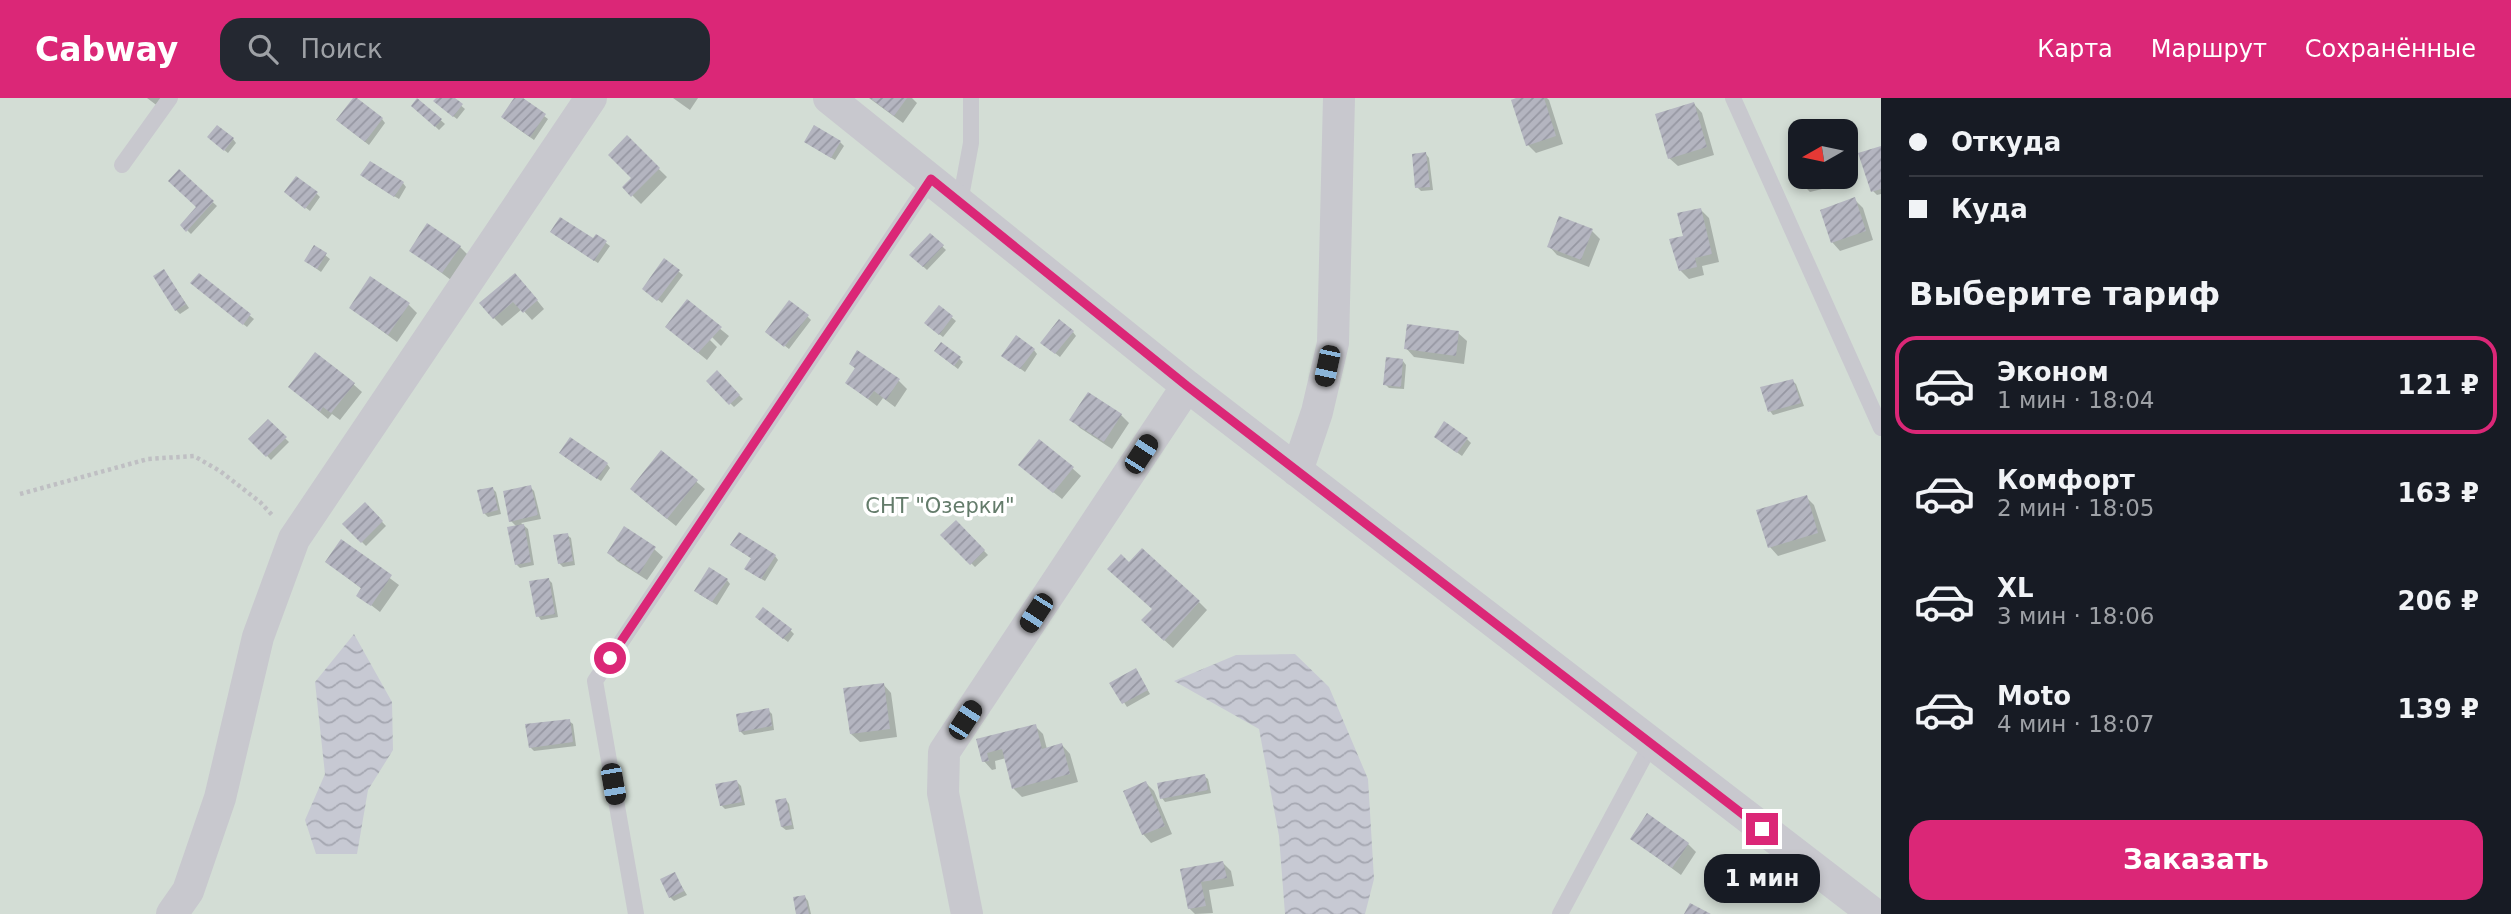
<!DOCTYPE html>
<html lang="ru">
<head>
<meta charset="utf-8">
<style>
  :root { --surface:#171b24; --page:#242831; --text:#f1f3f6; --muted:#9ea1a6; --line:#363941; --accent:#db2777 }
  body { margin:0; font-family:"DejaVu Sans",sans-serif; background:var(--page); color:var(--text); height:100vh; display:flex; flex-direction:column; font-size:26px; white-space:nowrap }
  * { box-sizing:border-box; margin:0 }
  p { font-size:23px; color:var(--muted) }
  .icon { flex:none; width:38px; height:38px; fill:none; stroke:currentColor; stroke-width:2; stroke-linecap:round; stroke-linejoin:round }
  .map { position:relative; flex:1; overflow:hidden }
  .sheet { display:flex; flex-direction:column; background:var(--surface); width:630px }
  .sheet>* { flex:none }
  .guide { display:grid; align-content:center; height:154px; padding:0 28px; background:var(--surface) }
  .needle { width:46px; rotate:261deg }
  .fabs { position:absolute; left:1788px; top:21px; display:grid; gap:14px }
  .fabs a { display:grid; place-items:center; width:70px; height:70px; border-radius:14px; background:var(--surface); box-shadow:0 4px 10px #0003; font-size:35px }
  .end { position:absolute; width:32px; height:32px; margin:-16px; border:9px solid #db2777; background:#fff; box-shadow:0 0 0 4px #fff }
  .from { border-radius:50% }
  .bubble { position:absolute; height:49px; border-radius:21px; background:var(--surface); box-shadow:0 4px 10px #0003; font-size:23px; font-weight:700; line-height:49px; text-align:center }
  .car { position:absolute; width:21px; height:42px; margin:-21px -10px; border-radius:9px; box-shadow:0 0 5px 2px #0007; background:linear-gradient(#222 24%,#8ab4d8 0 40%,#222 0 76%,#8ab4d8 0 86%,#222 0) }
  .guide b { display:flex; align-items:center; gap:24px; height:66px; font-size:26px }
  .guide b+b { border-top:2px solid var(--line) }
  .guide i { width:18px; height:18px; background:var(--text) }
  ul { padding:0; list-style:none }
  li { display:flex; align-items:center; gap:21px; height:98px; margin:0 14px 10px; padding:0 14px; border:4px solid transparent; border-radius:21px }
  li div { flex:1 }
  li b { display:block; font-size:26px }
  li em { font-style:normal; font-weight:700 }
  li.on { border-color:var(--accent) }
  li>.icon { width:63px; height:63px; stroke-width:1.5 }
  h2 { padding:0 28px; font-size:32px; line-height:84px }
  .cta { display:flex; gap:14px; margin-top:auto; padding:14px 28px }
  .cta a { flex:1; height:80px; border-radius:21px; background:var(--accent); color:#fff; font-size:28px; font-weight:700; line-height:80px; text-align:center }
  header { display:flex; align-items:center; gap:42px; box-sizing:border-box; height:98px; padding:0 35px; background:var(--accent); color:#fff }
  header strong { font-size:33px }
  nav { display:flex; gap:38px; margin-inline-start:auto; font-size:24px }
  .search { width:490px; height:63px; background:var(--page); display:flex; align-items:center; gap:18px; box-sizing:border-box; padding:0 24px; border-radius:21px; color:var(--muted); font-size:26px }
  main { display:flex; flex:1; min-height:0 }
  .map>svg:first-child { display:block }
</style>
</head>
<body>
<header>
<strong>Cabway</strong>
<div class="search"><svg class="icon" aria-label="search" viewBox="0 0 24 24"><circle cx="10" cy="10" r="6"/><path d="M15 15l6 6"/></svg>Поиск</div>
<nav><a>Карта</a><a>Маршрут</a><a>Сохранённые</a></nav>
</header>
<main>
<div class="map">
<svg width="1881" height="816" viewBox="0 0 1881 816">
  <defs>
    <pattern id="water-waves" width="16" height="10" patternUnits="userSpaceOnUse" patternTransform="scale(1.75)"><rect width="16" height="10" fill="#c7c9d3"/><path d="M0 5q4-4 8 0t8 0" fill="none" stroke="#a5a7b1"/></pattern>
    <pattern id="building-hatch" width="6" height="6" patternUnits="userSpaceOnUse" patternTransform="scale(1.75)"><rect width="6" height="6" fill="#b4b5c0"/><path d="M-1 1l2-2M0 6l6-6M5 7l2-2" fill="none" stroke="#9697a2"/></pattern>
  </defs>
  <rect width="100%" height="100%" fill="#f4f6f2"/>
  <path fill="#d3ddd5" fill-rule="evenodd" d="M0,0H1881V816H0ZM1801,33H1846V79H1801Z"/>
  <path fill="url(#water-waves)" d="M354,536L392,604L393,652L368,692L357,756H316L305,722L325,676L315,584Z
    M1295,556L1329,589L1368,681L1374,781L1365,816H1285L1279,738L1259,631L1174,583L1236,557Z"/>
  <path fill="#0003" d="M147,0H165L159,9Z
    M438,0H452L465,11L457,21L439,7Z
    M516,0H520L548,21L534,42L507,23Z
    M673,0H698L690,12Z
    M869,0H912L917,5L903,25Z
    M1522,0H1547L1549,2L1563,46L1536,55L1528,47Z
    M418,2L445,26L439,32L413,7Z
    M1694,6L1702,15L1714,57L1678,68L1669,60Z
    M382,21L385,25L369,47L342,26Z
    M627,40L667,79L641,106L624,89L633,80Z
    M233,41L236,45L228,55L213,43Z
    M840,44L844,48L835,62L810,47Z
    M1881,50V96L1877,97L1873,93Z
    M1426,56L1429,60L1433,92L1421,93L1417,89Z
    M179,73L217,108L191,136L182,127L198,109Z
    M1803,79H1845L1846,85L1810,94L1806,90Z
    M366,81L403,85L406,89L399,101Z
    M316,95L320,99L310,113L290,97Z
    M1855,102L1863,110L1873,142L1840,153L1832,144Z
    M1700,111L1709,120L1719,164L1702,168L1704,177L1689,181L1680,172L1685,139Z
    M1592,133L1600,141L1589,169L1557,157L1549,148Z
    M555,137L606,145L610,148L598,165Z
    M930,137L946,152L927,172L911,157Z
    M315,149L330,161L321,174L310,166Z
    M460,149L468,157L451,182L411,152Z
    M665,163L683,177L662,205L648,194Z
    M164,173L189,210L180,216L176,212Z
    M199,177L254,221L247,229L196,189Z
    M523,185L544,211L532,222L522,211L502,228L494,220Z
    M687,204L729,238L721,248L707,234L705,237L717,249L707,262L676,237Z
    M409,207L417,215L397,244L351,210Z
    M939,209L956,223L943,239L930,229Z
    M807,218L811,222L789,251L771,237Z
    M1073,234L1076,238L1060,259L1046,248Z
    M1458,235L1467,243L1464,266L1414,259L1406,250Z
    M1034,252L1037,256L1025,274L1007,261Z
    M858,255L899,283L907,291L895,309L883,300L877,308L847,285L856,271L851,266Z
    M940,257L959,260L963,264L958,271Z
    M1403,263L1406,267L1404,291L1389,290L1385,286Z
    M717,275L743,301L734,309L708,283Z
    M1792,283L1796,286L1804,308L1773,317L1770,313Z
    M353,286L362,294L340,322L332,316L328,321L290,289Z
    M1121,317L1129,325L1112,351L1080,330L1072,322Z
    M268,324L289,344L271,362L251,341Z
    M1467,341L1471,345L1462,358L1440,342Z
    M661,354L705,391L676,428L640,399Z
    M565,359L607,366L610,370L601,383Z
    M1072,370L1081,378L1062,401L1029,375Z
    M530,389L534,393L541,421L521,425L528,431L534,467L520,470L516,466L517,429L511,423Z
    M493,391L496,394L501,416L488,419L484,415Z
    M1806,399L1814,407L1826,443L1778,458L1770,449Z
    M365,406L386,428L366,448L344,426Z
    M956,424L988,457L975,469L943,437Z
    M567,437L571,440L575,467L563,469L559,465Z
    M341,444L399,487L380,514L358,497L362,491L327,464Z
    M732,447L775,458L778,462L765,483L750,474L752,461Z
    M654,451L663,459L647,482L617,463L609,454Z
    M1130,467L1199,504L1207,512L1173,550L1151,530L1154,511Z
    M548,481L552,485L558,519L541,522L538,518Z
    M727,482L730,486L717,507L699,496Z
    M761,523L790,532L794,536L788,544Z
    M1136,572L1150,596L1127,609L1112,586Z
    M883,586L891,595L897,639L860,644L851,636Z
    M768,612L772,616L774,632L744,637L740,633Z
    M569,623L573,626L576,648L534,653L530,649Z
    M1035,628L1043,636L1047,651L1062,647L1070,656L1078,684L1022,699L1014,691L1006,660L995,663L996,671L992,672L984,663L978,642Z
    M1204,678L1208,681L1211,695L1165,704L1162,700Z
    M737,684L741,688L745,707L725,711L721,707Z
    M1146,685L1154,693L1172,736L1151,745L1143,736Z
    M786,702L789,706L794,731L786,732L782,729Z
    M1632,741L1688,746L1696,754L1681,777Z
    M1223,765L1231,773L1234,788L1209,792L1213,815L1195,816L1189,810L1182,773Z
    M674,776L687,797L674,803L670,799Z
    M805,799L808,803L811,816H798L795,801Z"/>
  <path fill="url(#building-hatch)" d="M353,0H357L383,20L365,44L336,22Z
    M417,0L442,21L435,29L411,8Z
    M436,0H455L463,6L453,19L433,3Z
    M514,0H523L546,16L530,39L501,19Z
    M870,0H907L894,18Z
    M1516,0H1544L1556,38L1526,48L1511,2Z
    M1694,4L1707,49L1668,61L1655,16Z
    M217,27L234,40L224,53L207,39Z
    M814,27L841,43L831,60L804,44Z
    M627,37L660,70L631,99L622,89L631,80L608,57Z
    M1881,48V91L1871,94L1858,55Z
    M1426,54L1430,89L1415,90L1412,56Z
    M370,63L404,84L394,99L360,77Z
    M179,71L214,103L186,134L180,127L196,109L168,83Z
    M296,78L318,94L305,111L284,94Z
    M1801,79H1843V81L1805,91Z
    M1855,99L1866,133L1831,145L1820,112Z
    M1701,110L1712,156L1695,160L1697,169L1679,173L1669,141L1683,138L1677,115Z
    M1559,118L1593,131L1581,162L1547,149Z
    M560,119L593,140L596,136L607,143L594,163L550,134Z
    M427,125L461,148L442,175L409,153Z
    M930,135L944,147L923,169L909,157Z
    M314,147L327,155L317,171L304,163Z
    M664,160L680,172L657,203L642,191Z
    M164,171L186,206L175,213L153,178Z
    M199,175L251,216L243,227L190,185Z
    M515,175L538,202L523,215L513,204L493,221L479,205Z
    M370,178L410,205L388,237L349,210Z
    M687,201L722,229L698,255L665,229Z
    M789,202L809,217L784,249L765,234Z
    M939,207L953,218L939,237L924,225Z
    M1059,221L1074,233L1055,256L1040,245Z
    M1407,226L1459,233L1456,258L1404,251Z
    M1016,237L1035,251L1020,271L1001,258Z
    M941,244L961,259L954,268L934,253Z
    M857,252L900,281L886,302L874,293L868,301L845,285L855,270L849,266Z
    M315,254L355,285L331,315L323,309L320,314L288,289Z
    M1386,259L1403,261L1401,289L1383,287Z
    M717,272L740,297L729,307L706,283Z
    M1793,281L1801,305L1768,314L1760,289Z
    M1088,294L1122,316L1104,344L1069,322Z
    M268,321L287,339L266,359L248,341Z
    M1444,323L1468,340L1457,355L1434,339Z
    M570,339L608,365L597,381L559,355Z
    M1039,341L1074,369L1053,395L1018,367Z
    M661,352L698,382L667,421L630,391Z
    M531,387L538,417L509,424L503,393Z
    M493,389L498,412L483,416L477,392Z
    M1807,397L1818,435L1768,450L1756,412Z
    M365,404L383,423L361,445L342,426Z
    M956,422L985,452L970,467L940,437Z
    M524,426L531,464L515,467L507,429Z
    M624,428L656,449L639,476L607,455Z
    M739,434L776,457L761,481L744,471L751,460L730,447Z
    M568,435L573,463L558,466L553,437Z
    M341,441L392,477L371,508L356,498L361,490L325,464Z
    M1142,450L1200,503L1164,543L1141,522L1152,511L1107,471L1121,456L1129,464Z
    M709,469L728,481L712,504L694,493Z
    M549,480L555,516L536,519L529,483Z
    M763,509L792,531L783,541L755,519Z
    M1136,570L1148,592L1122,606L1109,585Z
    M884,585L890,631L850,636L843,590Z
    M769,610L772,628L739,634L736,616Z
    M570,621L573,644L529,650L525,626Z
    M1036,626L1042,651L1062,645L1070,676L1012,691L1002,651L987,655L989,663L982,664L976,641Z
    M1205,676L1208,692L1160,701L1157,685Z
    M737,682L742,704L720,708L715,686Z
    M1146,683L1165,728L1142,737L1123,693Z
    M786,700L792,727L781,729L775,702Z
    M1647,715L1689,745L1672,770L1630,741Z
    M1223,763L1227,780L1201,784L1206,808L1188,811L1180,771Z
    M675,774L684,793L669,800L660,781Z
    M805,797L809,816H796L793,799Z
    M1690,805L1711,816H1684Z"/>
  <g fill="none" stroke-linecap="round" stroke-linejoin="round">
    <path stroke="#bfbfc3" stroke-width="4.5" stroke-dasharray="3.5 3.5" stroke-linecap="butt" d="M20,396L148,361L194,358L220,373L260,404L273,418"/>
    <path stroke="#c8c8ce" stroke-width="16" d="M1733,0L1881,330
      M122,67L170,0
      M960,104L971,45V0
      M636,816L595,583L931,81
      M1560,816L1651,646"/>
    <path stroke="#c8c8ce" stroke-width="32" d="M829,0L1187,288L1874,816
      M1297,373L1317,314L1333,245L1339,0
      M172,816L188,793L220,700L258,539L294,441L591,0
      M967,816L943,695L944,654L1187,288"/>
  </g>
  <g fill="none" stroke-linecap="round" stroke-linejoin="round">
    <path stroke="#db2777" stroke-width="9" d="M610,560L931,81L1187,288L1762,731"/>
  </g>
  <g text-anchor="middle" stroke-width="7" stroke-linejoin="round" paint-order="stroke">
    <g font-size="21" fill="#637b6a" stroke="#fff">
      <text x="940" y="415">СНТ "Озерки"</text>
    </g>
  </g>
</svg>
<div class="fabs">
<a><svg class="needle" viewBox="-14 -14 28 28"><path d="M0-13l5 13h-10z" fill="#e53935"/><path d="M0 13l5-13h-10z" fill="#9ea1a6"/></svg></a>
</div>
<i class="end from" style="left:610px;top:560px"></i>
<i class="end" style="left:1762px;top:731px"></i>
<div class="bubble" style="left:1704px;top:756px;width:116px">1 мин</div>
<i class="car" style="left:1327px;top:268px;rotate:192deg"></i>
<i class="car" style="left:1141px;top:356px;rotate:33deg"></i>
<i class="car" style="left:1036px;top:515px;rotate:213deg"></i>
<i class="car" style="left:965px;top:622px;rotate:33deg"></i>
<i class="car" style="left:613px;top:686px;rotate:170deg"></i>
</div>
<section class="sheet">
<div class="guide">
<b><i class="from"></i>Откуда</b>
<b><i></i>Куда</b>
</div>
<h2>Выберите тариф</h2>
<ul>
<li class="on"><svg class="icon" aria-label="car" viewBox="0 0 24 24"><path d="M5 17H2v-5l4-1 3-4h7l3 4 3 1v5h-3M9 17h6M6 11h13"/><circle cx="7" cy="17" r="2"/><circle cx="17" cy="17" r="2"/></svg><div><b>Эконом</b><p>1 мин · 18:04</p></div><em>121 ₽</em></li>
<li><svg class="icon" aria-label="car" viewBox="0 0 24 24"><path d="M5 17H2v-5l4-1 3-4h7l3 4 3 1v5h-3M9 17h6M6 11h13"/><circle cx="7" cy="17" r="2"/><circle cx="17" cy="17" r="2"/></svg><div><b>Комфорт</b><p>2 мин · 18:05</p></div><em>163 ₽</em></li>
<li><svg class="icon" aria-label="car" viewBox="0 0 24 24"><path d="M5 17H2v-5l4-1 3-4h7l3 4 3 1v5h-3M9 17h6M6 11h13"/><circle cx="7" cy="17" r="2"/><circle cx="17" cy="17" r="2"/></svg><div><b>XL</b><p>3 мин · 18:06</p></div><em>206 ₽</em></li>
<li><svg class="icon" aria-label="car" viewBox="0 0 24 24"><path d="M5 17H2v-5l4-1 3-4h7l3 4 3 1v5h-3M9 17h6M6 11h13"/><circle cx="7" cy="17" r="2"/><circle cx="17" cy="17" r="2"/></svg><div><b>Moto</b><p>4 мин · 18:07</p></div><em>139 ₽</em></li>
</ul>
<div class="cta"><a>Заказать</a></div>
</section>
</main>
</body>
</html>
